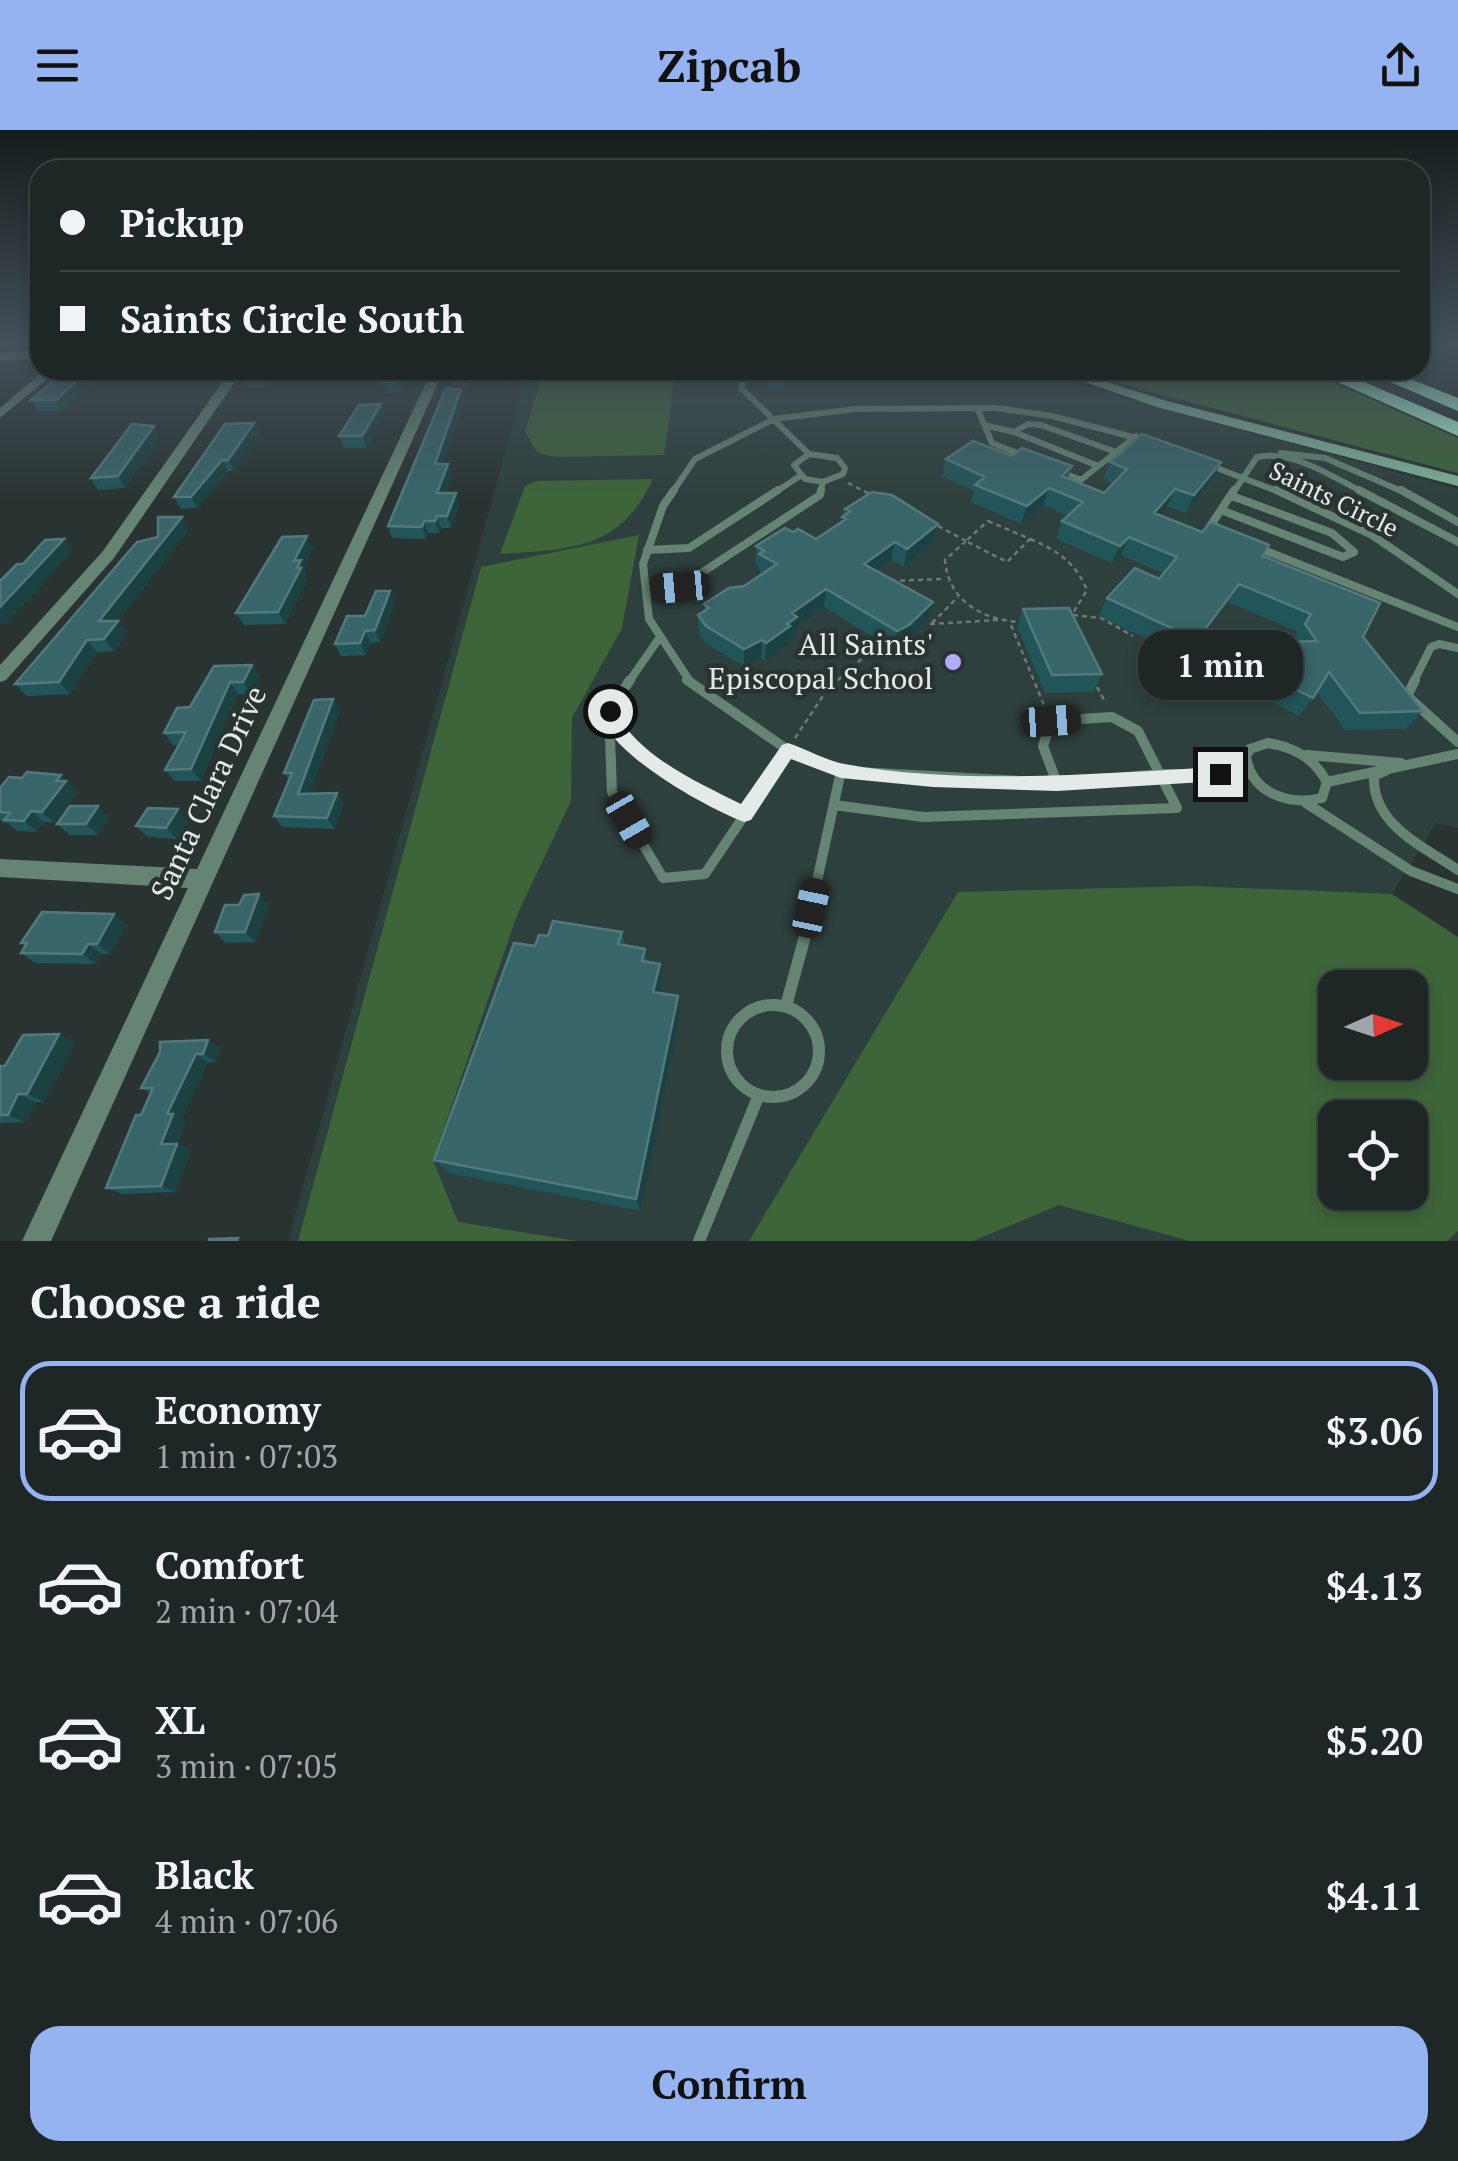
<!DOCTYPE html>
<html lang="en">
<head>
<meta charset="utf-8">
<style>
  :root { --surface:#1f2726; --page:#272f2e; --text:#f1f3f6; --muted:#a1a5a7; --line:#3c4443; --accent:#95b2f1 }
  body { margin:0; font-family:"PT Serif",serif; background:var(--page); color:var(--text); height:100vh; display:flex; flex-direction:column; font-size:38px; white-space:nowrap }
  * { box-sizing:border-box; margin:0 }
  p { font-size:32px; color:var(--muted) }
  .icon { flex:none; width:55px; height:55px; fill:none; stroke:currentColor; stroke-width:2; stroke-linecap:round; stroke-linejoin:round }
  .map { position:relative; height:1111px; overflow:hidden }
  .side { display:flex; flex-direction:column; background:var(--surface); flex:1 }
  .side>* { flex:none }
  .banner { position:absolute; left:30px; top:30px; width:1400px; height:220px; border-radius:30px; box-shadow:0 5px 15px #0003,0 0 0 2px var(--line); display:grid; align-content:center; height:220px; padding:0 30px; background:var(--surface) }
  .needle { width:65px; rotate:87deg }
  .tools { position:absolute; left:1318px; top:840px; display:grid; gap:20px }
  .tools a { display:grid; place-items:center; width:110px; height:110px; border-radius:20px; background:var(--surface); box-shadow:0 5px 15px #0003,0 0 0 2px var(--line); font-size:50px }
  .end { position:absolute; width:45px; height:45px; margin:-22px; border:12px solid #e3eae8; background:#111; box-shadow:0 0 0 5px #111 }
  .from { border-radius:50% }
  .bubble { position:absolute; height:70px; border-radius:30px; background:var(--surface); box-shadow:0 5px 15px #0003,0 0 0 2px var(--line); font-size:32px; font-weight:700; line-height:70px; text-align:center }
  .car { position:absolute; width:30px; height:60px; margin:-30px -15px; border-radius:12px; box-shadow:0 0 8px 2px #0007; background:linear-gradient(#222 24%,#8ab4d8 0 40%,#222 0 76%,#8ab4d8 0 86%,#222 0) }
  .banner b { display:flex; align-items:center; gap:35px; height:95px; font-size:38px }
  .banner b+b { border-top:2px solid var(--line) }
  .banner i { width:25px; height:25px; background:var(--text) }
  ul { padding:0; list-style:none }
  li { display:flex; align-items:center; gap:30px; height:140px; margin:0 20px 15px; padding:0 10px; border:5px solid transparent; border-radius:30px }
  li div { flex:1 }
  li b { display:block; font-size:38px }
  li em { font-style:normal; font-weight:700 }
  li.selected { border-color:var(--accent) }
  li>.icon { width:90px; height:90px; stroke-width:1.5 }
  h2 { padding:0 30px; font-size:45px; line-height:120px }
  .button { display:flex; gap:20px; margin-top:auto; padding:20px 30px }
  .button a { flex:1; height:115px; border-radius:30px; background:var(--accent); color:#111; font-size:40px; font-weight:700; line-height:115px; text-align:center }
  header { display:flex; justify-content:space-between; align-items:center; height:130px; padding:0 30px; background:var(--accent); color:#111; font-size:45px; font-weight:700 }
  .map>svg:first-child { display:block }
</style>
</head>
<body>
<header><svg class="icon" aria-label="menu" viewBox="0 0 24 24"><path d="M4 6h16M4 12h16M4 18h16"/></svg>Zipcab<svg class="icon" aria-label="share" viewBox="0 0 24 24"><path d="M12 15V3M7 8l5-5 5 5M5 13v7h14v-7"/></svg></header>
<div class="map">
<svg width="1458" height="1111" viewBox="0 0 1458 1111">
  <rect width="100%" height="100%" fill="#293432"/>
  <path fill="#2e403d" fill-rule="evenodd" d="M528,240H716L721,252H763V240H1021L1458,359V698L1436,693L1392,764L1458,817V1111H288ZM1335,858H1410V932H1335ZM1335,988H1410V1062H1335Z"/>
  <path fill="#3e653a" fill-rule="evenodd" d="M1069,240H1305L1458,308V343Z
    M542,248L674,251L664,325L556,327L538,323L525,302Z
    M653,349C620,420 572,419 500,424L525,356L537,351Z
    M639,405L622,498L572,588L571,671L517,785L433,1030L458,1092L577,1111H298L481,437Z
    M1194,756L1392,764L1458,807V1101L1447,1111H1190L1059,1075L973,1111H749L958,762ZM1335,858H1410V932H1335ZM1335,988H1410V1062H1335Z"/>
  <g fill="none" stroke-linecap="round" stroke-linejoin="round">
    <path stroke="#6e7876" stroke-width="2.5" stroke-dasharray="5 4" stroke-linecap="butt" d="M848,353L872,365
      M988,391L1030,409L1007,432L966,411Z
      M938,396L966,411
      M1030,409C1057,420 1076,433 1087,460L1073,483
      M966,411L945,430C948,470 981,489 1018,492
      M891,451L943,449
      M1073,485L1101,488L1133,506
      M932,493L958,467
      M930,494L999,490
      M1011,495L1046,580
      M1097,557L1105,572
      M795,608L827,560L876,516"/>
    <path stroke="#668474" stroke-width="6" d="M742,240V259L809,324
      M145,243L233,244
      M977,278L992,313L1024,326
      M984,295L1014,302L1098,336
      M1014,302L1028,294L1041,295L1116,322
      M1281,323L1325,328L1406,363
      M809,324L837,328L845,338L843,344L823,352L805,349L794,335Z
      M1209,335L1282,363
      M1061,342L1081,350L1136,306
      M672,363L695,329L774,289L856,279L996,278L1052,286L1148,311
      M774,363L800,346
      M820,363L823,352
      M1233,363L1257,327C1293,319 1333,348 1365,363"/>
    <path stroke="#668474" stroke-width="8" d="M674,360L663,376L643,434L649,489L691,553
      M1276,360L1372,405L1458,464
      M1359,360L1458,412
      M1401,360L1458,392
      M1221,380L1343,427L1354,422L1332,403L1232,366
      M1209,398L1234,360
      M1256,417L1458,497
      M647,420L689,418L778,360
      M646,460L680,457L820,365L821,360
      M628,553L660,507
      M1413,553L1431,517L1439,514L1458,518"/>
    <path stroke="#668474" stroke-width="10" d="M630,550L609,581L612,662L663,748L705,744L788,620
      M687,550L788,620L841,641L1057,653L1161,644H1250
      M1415,550L1407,566L1458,612
      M610,592L667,645L744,684
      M1268,613C1294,617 1314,628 1327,652L1322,668C1288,676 1251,663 1246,626L1250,619Z
      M1307,625L1401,633
      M1387,640L1374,646C1372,695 1423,716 1458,740
      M1327,652L1458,624
      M1306,673L1411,741L1458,759
      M834,675L923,687L1177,678L1138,601L1112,587L1051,591L1043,616L1057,653
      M807,797L841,641"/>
    <path stroke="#668474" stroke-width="12" d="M727 921a46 46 0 1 1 92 0a46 46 0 1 1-92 0Z
      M786,876L808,795
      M699,1111L759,965"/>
    <path fill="#668474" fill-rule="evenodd" d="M45,240H58L0,288V278Z
      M231,240H243L114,428L6,550L0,552V535L103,421Z
      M432,240H444L51,1111H22L188,758L0,747V729L197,739Z"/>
    <path fill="#81b29a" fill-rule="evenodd" d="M40,221V229L0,230V222Z
      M1050,240H1069L1167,271L1458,346V356L1157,277Z"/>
    <path fill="#a9f6d1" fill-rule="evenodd" d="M1311,240H1336L1458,292V306Z
      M1362,240H1388L1458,268V281Z"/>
  </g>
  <path fill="#22555a" d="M249,240H280L266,258H247L242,248Z
    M389,240H416L413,247H407V250L401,262L386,263L382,252Z
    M476,240L470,255L454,256L452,245Z
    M768,240L785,251L784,261H769Z
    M104,243L63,281H38L31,270Z
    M461,259L464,270L443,334L452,345L445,363H456L459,375L451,398H441L439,403H428L426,409L392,408L388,396Z
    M385,286L366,318H344L339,306Z
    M225,294L260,304L234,341H228L198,378L181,379L174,367Z
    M160,307L125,358L98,360L91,348Z
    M1012,326L1072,336L1068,348L1104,363L1113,354L1103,350L1110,332L1213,349L1186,383L1167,376L1159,385L1263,426L1363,507L1423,581L1406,599L1345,600L1317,562L1299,586L1253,563L1298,502L1228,472L1186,528L1099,486L1107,468L1159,449L1163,443L1121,425L1112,433L1056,409L1062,391L1068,386L1043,375L1021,394L971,372L974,361L942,346L946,329Z
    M845,379L938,394L934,411L904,437L891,430L877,441L928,490L905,513L893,519L824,477L796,497V505L789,510V514L765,531L761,528L744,536L706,514L699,503L698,485L704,481V474L744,456L763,444L759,441V436L755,434L756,416L793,402L816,409L841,392Z
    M189,399L118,491L127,503L114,521L97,522L70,564L27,566L15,554L158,407Z
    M313,418L303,436L306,442L305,446L307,450L285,494L244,495L236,483Z
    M390,461L395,473L380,512L371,513L366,525L341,526L335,514Z
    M1023,479L1102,544L1093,562L1045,563L1017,496Z
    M252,535L260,547L251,564H238L201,651H175L165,640L179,615H173L164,603L190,577Z
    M333,569L340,581L310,663L344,674L335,699L282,697L274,686L289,650L284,643Z
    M61,645L78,663L54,693L44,692L37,702L17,701L8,693H4L0,690V682L22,648Z
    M109,687L98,705H70L57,694Z
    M188,691L177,709L148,707L136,696Z
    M239,775H269L255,812L226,813L215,802Z
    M127,795L110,824H102L96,834L35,833L21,823L25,816L21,813Z
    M622,802L625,815L645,819L647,832L660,834L663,853L660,863L680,884L641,1081L449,1043L434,1030L535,816L548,806Z
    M59,904L75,913L44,972H35L25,992L0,993V936H5Z
    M208,910L220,919L215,932H208L182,989L186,992L177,1014L191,1020L175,1062L122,1064L106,1058L150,963L141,958Z"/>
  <path fill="#1c4143" d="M89,240H102L104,243L63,281L56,270Z
    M267,240H280L266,258L261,247Z
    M404,240L407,250L401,262L397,252Z
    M469,240H476L470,255L467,245Z
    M461,259L464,270L439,345L435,334Z
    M381,274L385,286L366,318L362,306Z
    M254,293L260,304L234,341L228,330Z
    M154,296L160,307L125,358L118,346Z
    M222,330L228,341L198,378L191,367Z
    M1221,332L1213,349L1186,383L1194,365Z
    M448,334L452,345L441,375L437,363Z
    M1049,358L1043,375L1021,394L1027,376Z
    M1175,359L1167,376L1146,400L1154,383Z
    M456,363L459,375L451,398L447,386Z
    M437,386L441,398L439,403L435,391Z
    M182,387L189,399L118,491L127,503L114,521L104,509L99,491Z
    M424,391L428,403L426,409L422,397Z
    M938,394L934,411L904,437L907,419Z
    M307,406L313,418L303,436L306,442L305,446L307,450L285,494L278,482L294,431Z
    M1129,407L1121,425L1112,433L1120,416Z
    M64,409L73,421L4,496L0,491V477Z
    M895,412L891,430L862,452L864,434Z
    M1239,454L1228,472L1186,528L1197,510Z
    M826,459L824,477L796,497V505L789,510V514L765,531L766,513L792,483Z
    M390,461L395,473L380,512L375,500Z
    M933,472L928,490L905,513L893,519L897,501Z
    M365,501L371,513L366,525L360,513Z
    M87,510L97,522L70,564L59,552Z
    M762,510L761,528L744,536V519Z
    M252,535L260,547L251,564L243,552Z
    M230,552L238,564L201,651L191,639Z
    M333,569L340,581L306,675L298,664Z
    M61,645L78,663L54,693L42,682L56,651Z
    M337,663L344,674L335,699L327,688Z
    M98,676L109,687L98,705L86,694Z
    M178,679L188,691L177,709L166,698Z
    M31,681L44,692L37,702L24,691Z
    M259,764L269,775L255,812L245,802Z
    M114,784L127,795L110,824L97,814Z
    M88,814L102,824L96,834L82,824Z
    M660,834L663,853L656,880L653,862Z
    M678,866L680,884L641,1081L636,1069Z
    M59,904L75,913L44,972L27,964Z
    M208,910L220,919L215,932L203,924Z
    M196,924L208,932L182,989L186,992L176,1017L177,1014L191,1020L175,1062L161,1056V1014L167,984Z
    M18,964L35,972L25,992L8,985Z"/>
  <path fill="#376569" stroke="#527a7d" stroke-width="2.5" d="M66,240H89L56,270H31Z
    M249,240H267L261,247L242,248Z
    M389,240H404L397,252H382Z
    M454,240H469L467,245H452Z
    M768,240H783L785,251H769Z
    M446,258L461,259L435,334H448L437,363H456L447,386H437L435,391H424L422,397L388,396Z
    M381,274L362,306H339L359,275Z
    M254,293L228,330H222L191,367H174L225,294Z
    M132,294L154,296L118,346L91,348Z
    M1142,304L1221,332L1194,365L1175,359L1154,383L1202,402L1211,392L1269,415L1263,426L1380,473L1363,507L1423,581L1360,583L1329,542L1313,568L1266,545L1291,512L1317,511L1305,494L1311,484L1239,454L1197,510L1107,468L1135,438L1159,449L1177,427L1129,407L1120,416L1062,391L1083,372L1049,358L1027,376L975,355L985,347L946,329L973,311L1012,326L1022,318L1072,336L1062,346L1104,363L1127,339L1110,332Z
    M872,362L892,365L938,394L907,419L895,412L864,434L933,472L909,495L897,501L826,459L792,483L797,487L787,494L790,496L766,513L762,510L744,519L706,496L698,485L709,478L704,474L729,458L744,456L777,434L759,424L764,421L756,416L785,398L793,402L798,399L816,409L846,389L842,387L850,381L845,379Z
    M158,387H182L99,491H118L104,509L87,510L59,552L15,554L137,412L158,407Z
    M307,406L294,431L301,430L297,438H301L278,482L236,483L282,407Z
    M64,409L0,477V451L17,434H23L45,410Z
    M376,461H390L375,500L365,501L360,513L335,514L347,486H365Z
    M1069,478L1102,544L1052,545L1023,479Z
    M252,535L243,552H230L191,639L165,640L186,602L164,603L177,578L190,577L214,536Z
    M333,569L298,664L337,663L327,688L274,686L292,643H284L314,570Z
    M27,642L61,645L56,651H66L42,682L31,681L24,691L4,690L10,683L0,682V658L9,647L22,648Z
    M70,676H98L86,694H57Z
    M148,678L178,679L166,698L136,696Z
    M259,764L245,802H215L225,775H239L244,765Z
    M42,782L114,784L97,814H88L82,824L21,823L27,813H21Z
    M553,791L622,802L618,814L645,819L642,831L660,834L653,862L678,866L636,1069L434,1030L514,813L535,816L539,805L548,806Z
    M59,904L27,964H18L8,985H0V936H5L23,905Z
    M208,910L203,924H196L167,984H173L161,1014H177L161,1056L106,1058L136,985H141L153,958H141L160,922V912Z
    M238,1108L237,1111H209V1109Z"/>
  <linearGradient id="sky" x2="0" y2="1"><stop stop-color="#171d1c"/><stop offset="0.58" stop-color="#43505a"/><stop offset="1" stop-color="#43505a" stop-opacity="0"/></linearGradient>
  <rect width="1458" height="370" fill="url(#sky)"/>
  <path fill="#e3eae8" d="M610,575L615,577C631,623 699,653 741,674L782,615L788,613C807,619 826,631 845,634C961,656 1103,643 1220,637L1229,644L1220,651L1057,661L933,657L841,648L791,629L751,690L744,692C709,679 603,621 601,581Z"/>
  <circle fill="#b2adf9" stroke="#293432" stroke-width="4" cx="953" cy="532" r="10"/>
  <g text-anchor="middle" stroke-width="9" stroke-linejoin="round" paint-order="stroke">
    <g font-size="25" fill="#e3eae8" stroke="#293432">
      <text transform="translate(1334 369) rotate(26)" y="9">Saints Circle</text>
    </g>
    <g font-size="30" fill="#e3eae8" stroke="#293432" text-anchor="end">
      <text x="933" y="525">All Saints'<tspan x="933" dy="34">Episcopal School</tspan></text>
    </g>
    <g font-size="30" fill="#e3eae8" stroke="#293432">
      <text transform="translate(209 663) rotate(-65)" y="10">Santa Clara Drive</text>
    </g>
  </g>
</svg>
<div class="tools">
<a><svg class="needle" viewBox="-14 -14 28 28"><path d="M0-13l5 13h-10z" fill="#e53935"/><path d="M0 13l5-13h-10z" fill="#a1a5a7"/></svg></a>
<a><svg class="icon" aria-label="locate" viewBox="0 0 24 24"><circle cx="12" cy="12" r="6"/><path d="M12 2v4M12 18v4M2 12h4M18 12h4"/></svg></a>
</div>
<i class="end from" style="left:610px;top:581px"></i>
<i class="end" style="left:1220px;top:644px"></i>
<div class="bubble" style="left:1138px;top:500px;width:165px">1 min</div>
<i class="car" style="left:680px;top:457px;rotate:265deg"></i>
<i class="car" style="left:1051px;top:591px;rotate:86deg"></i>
<i class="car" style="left:629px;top:690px;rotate:150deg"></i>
<i class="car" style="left:811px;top:778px;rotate:12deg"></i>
<div class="banner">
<b><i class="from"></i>Pickup</b>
<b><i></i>Saints Circle South</b>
</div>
</div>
<section class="side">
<h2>Choose a ride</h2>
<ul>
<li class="selected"><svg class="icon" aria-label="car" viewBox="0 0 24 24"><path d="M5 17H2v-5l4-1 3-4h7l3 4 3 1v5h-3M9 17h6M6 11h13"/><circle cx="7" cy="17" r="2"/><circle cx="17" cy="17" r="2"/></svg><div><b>Economy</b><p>1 min · 07:03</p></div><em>$3.06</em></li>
<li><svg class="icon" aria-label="car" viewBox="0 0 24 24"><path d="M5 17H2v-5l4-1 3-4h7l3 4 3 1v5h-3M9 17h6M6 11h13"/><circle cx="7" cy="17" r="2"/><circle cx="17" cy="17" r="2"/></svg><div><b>Comfort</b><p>2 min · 07:04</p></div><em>$4.13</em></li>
<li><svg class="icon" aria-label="car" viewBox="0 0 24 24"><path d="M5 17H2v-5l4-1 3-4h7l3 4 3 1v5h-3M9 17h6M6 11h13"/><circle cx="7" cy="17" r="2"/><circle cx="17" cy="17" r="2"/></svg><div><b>XL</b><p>3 min · 07:05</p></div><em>$5.20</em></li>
<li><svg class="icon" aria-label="car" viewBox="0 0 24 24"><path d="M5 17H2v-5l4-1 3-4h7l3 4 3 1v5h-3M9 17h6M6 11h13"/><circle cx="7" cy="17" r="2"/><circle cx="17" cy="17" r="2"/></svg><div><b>Black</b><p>4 min · 07:06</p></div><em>$4.11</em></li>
</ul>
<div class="button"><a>Confirm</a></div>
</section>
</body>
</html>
